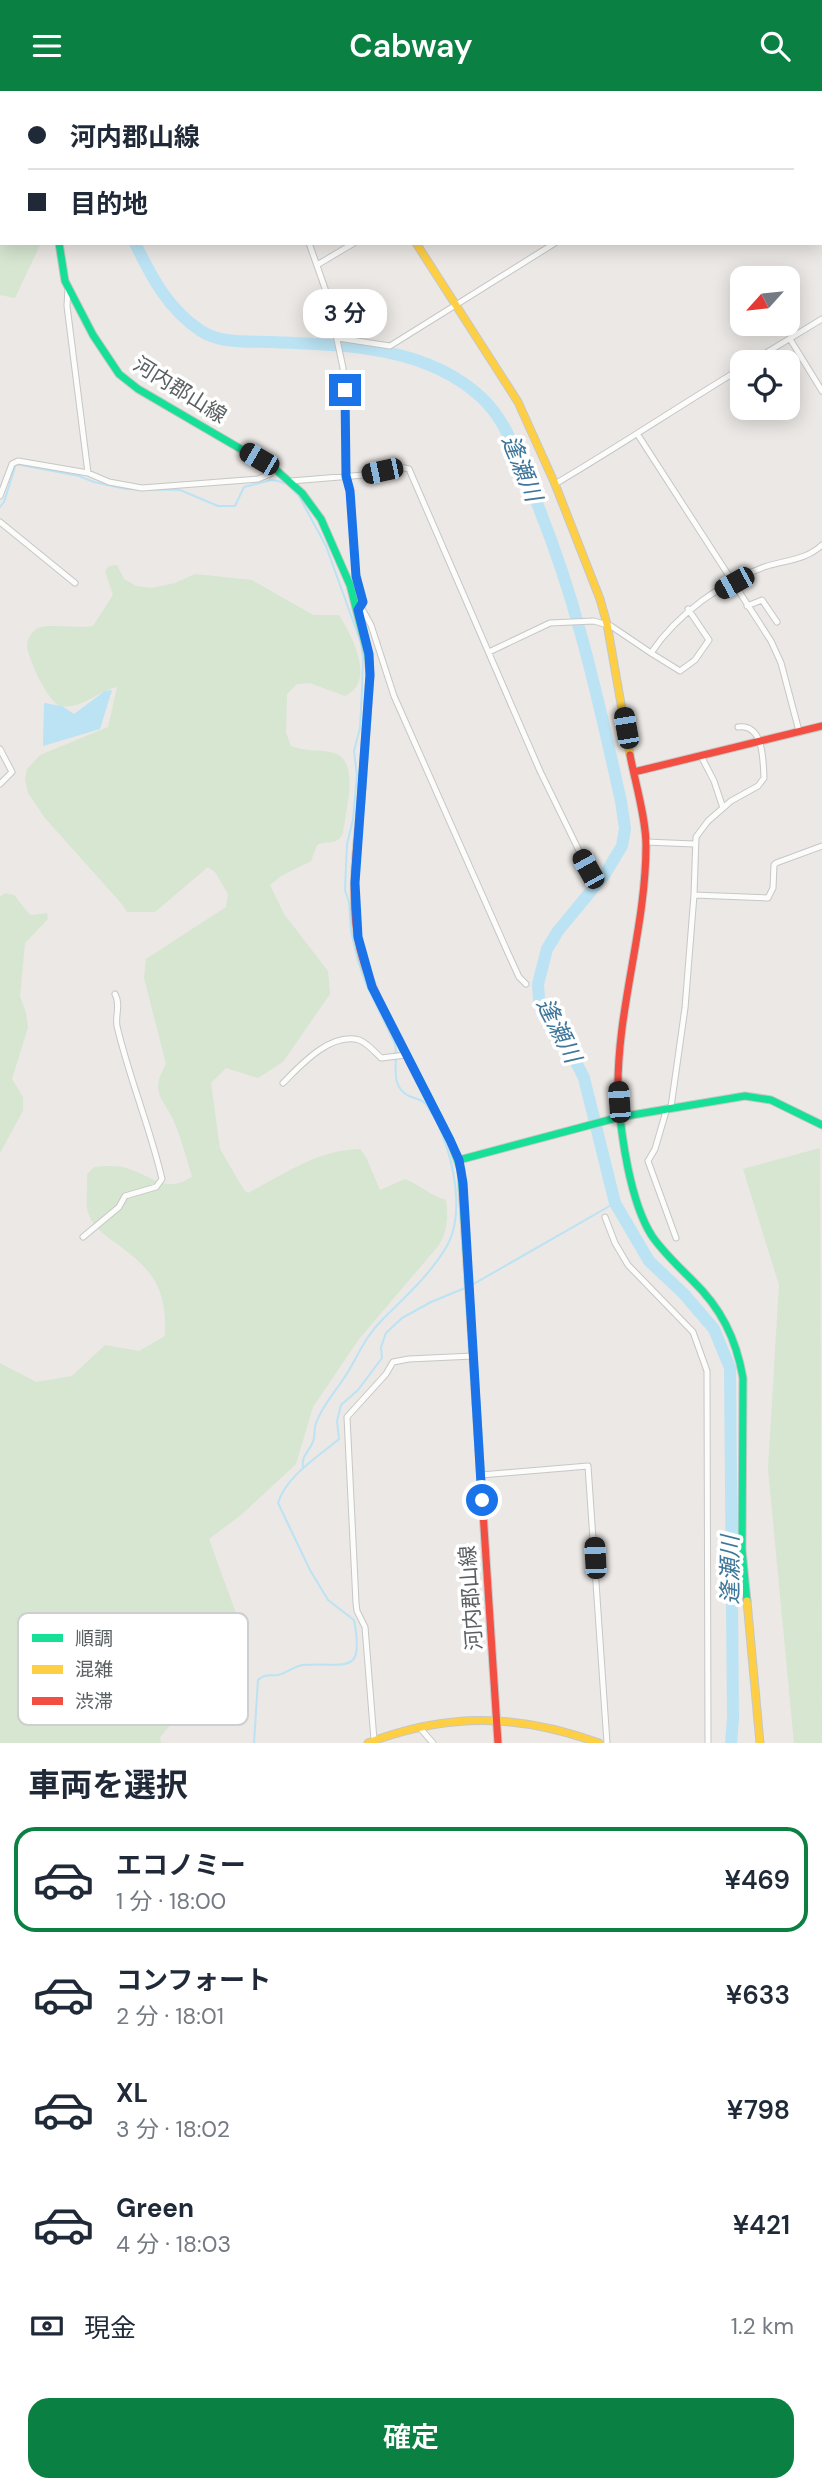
<!DOCTYPE html>
<html lang="ja">
<head>
<meta charset="utf-8">
<style>
  :root { --surface:#fff; --page:#f2f2f3; --text:#1f2937; --muted:#747a83; --line:#e0e1e3; --accent:#0b8043 }
  body { margin:0; font-family:"DM Sans","Noto Sans JP",sans-serif; background:var(--page); color:var(--text); height:100vh; display:flex; flex-direction:column; font-size:26px; white-space:nowrap }
  * { box-sizing:border-box; margin:0 }
  p { font-size:23px; color:var(--muted) }
  .icon { flex:none; width:38px; height:38px; fill:none; stroke:currentColor; stroke-width:2; stroke-linecap:round; stroke-linejoin:round }
  .map { position:relative; height:1652px; overflow:hidden }
  .panel { display:flex; flex-direction:column; background:var(--surface); flex:1 }
  .panel>* { flex:none }
  .top-card { position:absolute; left:0px; top:0px; width:822px; height:154px; box-shadow:0 4px 18px #0003; display:grid; align-content:center; height:154px; padding:0 28px; background:var(--surface) }
  .needle { width:46px; rotate:243deg }
  .tools { position:absolute; left:730px; top:175px; display:grid; gap:14px }
  .tools a { display:grid; place-items:center; width:70px; height:70px; border-radius:14px; background:var(--surface); box-shadow:0 4px 18px #0003; font-size:35px }
  .end { position:absolute; width:32px; height:32px; margin:-16px; border:9px solid #1a73e8; background:#fff; box-shadow:0 0 0 4px #fff }
  .from { border-radius:50% }
  .bubble { position:absolute; height:49px; border-radius:21px; background:var(--surface); box-shadow:0 4px 18px #0003; font-size:23px; font-weight:600; line-height:49px; text-align:center }
  .car { position:absolute; width:21px; height:42px; margin:-21px -10px; border-radius:9px; box-shadow:0 0 5px 2px #0007; background:linear-gradient(#222 24%,#8ab4d8 0 40%,#222 0 76%,#8ab4d8 0 86%,#222 0) }
  .top-card b { display:flex; align-items:center; gap:24px; height:66px; font-size:26px }
  .top-card b+b { border-top:2px solid var(--line) }
  .top-card i { width:18px; height:18px; background:var(--text) }
  ul { padding:0; list-style:none }
  li { display:flex; align-items:center; gap:21px; height:105px; margin:0 14px 10px; padding:0 14px; border:4px solid transparent; border-radius:21px }
  li div { flex:1 }
  li b { display:block; font-size:26px }
  li em { font-style:normal; font-weight:600 }
  li.active { border-color:var(--accent) }
  li>.icon { width:63px; height:63px; stroke-width:1.5 }
  h2 { padding:0 28px; font-size:32px; line-height:84px }
  .pay { display:flex; align-items:center; gap:18px; height:77px; padding:0 28px; font-size:26px }
  .pay p { margin-inline-start:auto }
  .primary-button { display:flex; gap:14px; margin-top:auto; padding:14px 28px }
  .primary-button a { flex:1; height:80px; border-radius:21px; background:var(--accent); color:#fff; font-size:28px; font-weight:600; line-height:80px; text-align:center }
  header { display:flex; justify-content:space-between; align-items:center; height:91px; padding:0 28px; background:var(--accent); color:#fff; font-size:32px; font-weight:600 }
  .map>svg:first-child { display:block }
</style>
</head>
<body>
<header><svg class="icon" aria-label="menu" viewBox="0 0 24 24"><path d="M4 6h16M4 12h16M4 18h16"/></svg>Cabway<svg class="icon" aria-label="search" viewBox="0 0 24 24"><circle cx="10" cy="10" r="6"/><path d="M15 15l6 6"/></svg></header>
<div class="map">
<svg width="822" height="1652" viewBox="0 0 822 1652">
  <rect width="100%" height="100%" fill="#ebe8e5"/>
  <path fill="#d6e6d1" d="M0,0L29,2H2V152H41L15,207L0,204Z
    M117,474L124,488L136,495L152,497L175,492L195,483L252,489L313,524H339C351,544 377,590 345,605L310,592L297,593L287,603L286,642L291,655C305,661 319,658 334,662C361,670 345,721 343,742C337,755 327,749 317,754L311,770L281,785L270,794L284,823L328,880L330,903L283,971L258,987L226,977L211,992L220,1058L244,1099L248,1102C285,1083 317,1059 360,1058L366,1066L380,1099L405,1088C420,1094 431,1105 446,1109C448,1125 448,1139 439,1154L359,1248L313,1316L296,1373L241,1424L209,1448L245,1547L160,1646L161,1652H0V1272L36,1291L72,1285L105,1254L139,1260L165,1245C167,1195 152,1178 113,1150C102,1142 92,1135 88,1121C85,1111 88,1094 87,1083L94,1076C105,1075 118,1074 129,1078C155,1086 164,1103 192,1086C187,1069 182,1050 175,1033C165,1007 148,1004 166,973L144,887L146,868L226,816L228,803L215,781L208,776L155,821H127L121,812L45,727L28,702L25,688L27,678L40,664L108,636L117,596C98,600 80,619 61,615C48,612 29,569 27,555C27,547 32,541 38,537C50,532 77,538 93,535L113,504L105,480L109,475Z
    M5,802L14,804L30,824L47,822L48,828L25,852L20,905L26,922L28,936L12,988L23,1006V1020L0,1062V806Z
    M820,1057L822,1652H794L768,1378L779,1194L743,1078Z"/>
  <path fill="#bbe3f4" d="M112,599L100,638L43,655L44,612L62,615L74,623L105,600Z"/>
  <g fill="none" stroke-linecap="round" stroke-linejoin="round">
    <path stroke="#bbe3f4" stroke-width="2" d="M0,416L4,411L16,373L79,385L94,391L126,398L180,399L218,415H235L244,396L271,389L278,390L287,393L299,405L326,455L361,552L363,567L362,599L360,637L354,660L357,684L353,729L347,753L345,799L349,811L351,840L358,870L366,893L395,953L396,962
      M470,1195L615,1112
      M303,1376C301,1363 312,1359 314,1347C315,1342 314,1337 316,1332C322,1315 335,1301 344,1287C358,1266 363,1248 382,1229C405,1206 432,1182 448,1153C467,1116 450,1047 427,1015C423,1008 416,1008 409,1005C394,998 395,982 396,968
      M254,1652L258,1589C265,1583 269,1585 278,1584C287,1582 294,1575 303,1574C346,1571 365,1586 354,1529L328,1509L310,1479L278,1412C286,1385 319,1365 339,1348L337,1330L341,1314L358,1299L382,1267L381,1256L386,1242L402,1227L431,1211L465,1197"/>
    <path stroke="#bbe3f4" stroke-width="12" d="M81,0L82,2
      M135,152C152,187 168,218 201,240C221,253 249,250 273,251C345,254 427,255 482,307C505,329 514,357 526,385C547,435 566,488 580,540C596,596 608,653 621,710L625,738L622,755L605,783L558,840L547,858L538,893L539,908L542,917L565,949L584,987L615,1112L649,1170L684,1203L714,1238L730,1277L733,1627L731,1652"/>
    <g stroke="#c7c7c7" stroke-width="7">
      <path id="street" d="M266,0V2
        M738,0L739,2
        M178,2L179,0
        M218,2L223,0
        M399,2L402,0
        M596,2L599,0
        M821,138L822,141
        M309,152L328,206L343,277L347,385L350,400L356,485L363,511L360,517
        M317,174L354,152
        M68,197L67,215L88,382
        M338,247L390,255L555,152
        M790,248L822,300
        M751,271L822,228
        M638,344L771,550L781,572L799,640
        M291,390L364,384L400,376L409,378L540,680L588,778
        M555,393C618,356 679,315 742,277
        M0,405L12,373L18,370L88,382L109,391L142,397L258,388L270,383L275,378
        M0,431L75,492
        M747,515L762,509L777,531
        M361,516L371,534L394,605L508,862L519,886L526,893
        M489,561L550,532L594,530L611,535L651,562C677,523 723,490 767,475C787,469 806,469 822,454
        M651,562L680,580L695,569L709,549L688,518
        M0,658L12,681L0,693
        M701,665L714,690L723,717
        M646,751L694,753
        M694,804L768,807L773,797L774,774L776,772L822,755
        M283,992C300,975 330,941 359,949C366,951 375,961 381,967L406,964
        M671,1016L685,917L694,804L696,746L708,730L731,710L758,695L764,687C763,669 764,633 738,636
        M667,1017L655,1058L648,1070L676,1147
        M605,1126L615,1152L628,1174L693,1241L707,1280L708,1652
        M83,1146L119,1116L125,1105L156,1096L162,1088C150,1036 129,987 117,935C115,924 121,914 115,903
        M481,1384L588,1375L607,1652
        M419,1636L433,1652
        M374,1649L365,1536L357,1520L356,1512L347,1326L386,1283L393,1271L409,1268L473,1265"/>
    </g>
    <g stroke="#c7c7c6" stroke-width="9">
      <path id="fast" d="M39,0V2
        M356,0V2
        M59,152L65,190L93,244L119,283L138,298L275,378L302,402L321,428L350,494L368,564L370,584L362,697
        M393,938L450,1049L461,1079L476,1313
        M618,1004C621,1044 630,1111 652,1145C663,1161 678,1175 692,1189C721,1217 736,1247 743,1287L742,1459L747,1510
        M459,1069L620,1026L745,1005L771,1009L822,1034"/>
    </g>
    <g stroke="#c7c7c6" stroke-width="9">
      <path id="slow" d="M416,152L518,311L555,393L600,508L607,533L630,664
        M747,1510L760,1652
        M368,1652C448,1621 519,1623 599,1652"/>
    </g>
    <g stroke="#c7c7c6" stroke-width="9">
      <path id="jam" d="M634,681L822,635
        M362,697C358,750 348,807 360,858C367,887 380,912 393,938
        M618,1004C616,920 646,838 646,754C646,727 635,691 630,664
        M476,1313L498,1652"/>
    </g>
    <use href="#street" stroke="#fcfcfb" stroke-width="5"/>
    <use href="#fast" stroke="#16e098" stroke-width="7"/>
    <use href="#slow" stroke="#ffcf43" stroke-width="7"/>
    <use href="#jam" stroke="#f24e42" stroke-width="7"/>
  </g>
  <g fill="none" stroke-linecap="round" stroke-linejoin="round">
    <path stroke="#1a73e8" stroke-width="9" d="M345,299L346,385L350,400L356,485L363,511L358,519L369,563L370,584L355,792L358,846L372,896L450,1049L459,1069L463,1092L482,1409"/>
  </g>
  <g text-anchor="middle" stroke-width="7" stroke-linejoin="round" paint-order="stroke">
    <g font-size="21" fill="#5b6063" stroke="#fff">
      <text transform="translate(180 299) rotate(32)" y="7">河内郡山線</text>
      <text transform="translate(471 1507) rotate(-94)" y="7">河内郡山線</text>
    </g>
    <g font-size="23" font-style="italic" fill="#3e779b" stroke="#fff">
      <text transform="translate(522 377) rotate(68)" y="8">逢瀬川</text>
      <text transform="translate(559 939) rotate(63)" y="8">逢瀬川</text>
      <text transform="translate(730 1479) rotate(-90)" y="8">逢瀬川</text>
    </g>
  </g>
  <rect x="18" y="1522" width="230" height="112" rx="10" fill="#fff" stroke="#cecfd0" stroke-width="2"/>
  <rect x="32" y="1543" width="31" height="8" fill="#16e098"/>
  <rect x="32" y="1574" width="31" height="9" fill="#ffcf43"/>
  <rect x="32" y="1606" width="31" height="8" fill="#f24e42"/>
  <g font-size="19" fill="#5b6063">
    <text x="75" y="1554">順調</text>
    <text x="75" y="1585">混雑</text>
    <text x="75" y="1617">渋滞</text>
  </g>
</svg>
<div class="tools">
<a><svg class="needle" viewBox="-14 -14 28 28"><path d="M0-13l5 13h-10z" fill="#e53935"/><path d="M0 13l5-13h-10z" fill="#747a83"/></svg></a>
<a><svg class="icon" aria-label="locate" viewBox="0 0 24 24"><circle cx="12" cy="12" r="6"/><path d="M12 2v4M12 18v4M2 12h4M18 12h4"/></svg></a>
</div>
<i class="end from" style="left:482px;top:1409px"></i>
<i class="end" style="left:345px;top:299px"></i>
<div class="bubble" style="left:303px;top:198px;width:84px">3 分</div>
<i class="car" style="left:259px;top:368px;rotate:300deg"></i>
<i class="car" style="left:382px;top:380px;rotate:258deg"></i>
<i class="car" style="left:734px;top:492px;rotate:241deg"></i>
<i class="car" style="left:626px;top:637px;rotate:350deg"></i>
<i class="car" style="left:588px;top:778px;rotate:331deg"></i>
<i class="car" style="left:619px;top:1011px;rotate:356deg"></i>
<i class="car" style="left:595px;top:1467px;rotate:357deg"></i>
<div class="top-card">
<b><i class="from"></i>河内郡山線</b>
<b><i></i>目的地</b>
</div>
</div>
<section class="panel">
<h2>車両を選択</h2>
<ul>
<li class="active"><svg class="icon" aria-label="car" viewBox="0 0 24 24"><path d="M5 17H2v-5l4-1 3-4h7l3 4 3 1v5h-3M9 17h6M6 11h13"/><circle cx="7" cy="17" r="2"/><circle cx="17" cy="17" r="2"/></svg><div><b>エコノミー</b><p>1 分 · 18:00</p></div><em>¥469</em></li>
<li><svg class="icon" aria-label="car" viewBox="0 0 24 24"><path d="M5 17H2v-5l4-1 3-4h7l3 4 3 1v5h-3M9 17h6M6 11h13"/><circle cx="7" cy="17" r="2"/><circle cx="17" cy="17" r="2"/></svg><div><b>コンフォート</b><p>2 分 · 18:01</p></div><em>¥633</em></li>
<li><svg class="icon" aria-label="car" viewBox="0 0 24 24"><path d="M5 17H2v-5l4-1 3-4h7l3 4 3 1v5h-3M9 17h6M6 11h13"/><circle cx="7" cy="17" r="2"/><circle cx="17" cy="17" r="2"/></svg><div><b>XL</b><p>3 分 · 18:02</p></div><em>¥798</em></li>
<li><svg class="icon" aria-label="car" viewBox="0 0 24 24"><path d="M5 17H2v-5l4-1 3-4h7l3 4 3 1v5h-3M9 17h6M6 11h13"/><circle cx="7" cy="17" r="2"/><circle cx="17" cy="17" r="2"/></svg><div><b>Green</b><p>4 分 · 18:03</p></div><em>¥421</em></li>
</ul>
<div class="pay"><svg class="icon" aria-label="cash" viewBox="0 0 24 24"><path d="M3 7h18v10H3z"/><circle cx="12" cy="12" r="2"/></svg>現金<p>1.2 km</p></div>
<div class="primary-button"><a>確定</a></div>
</section>
</body>
</html>
